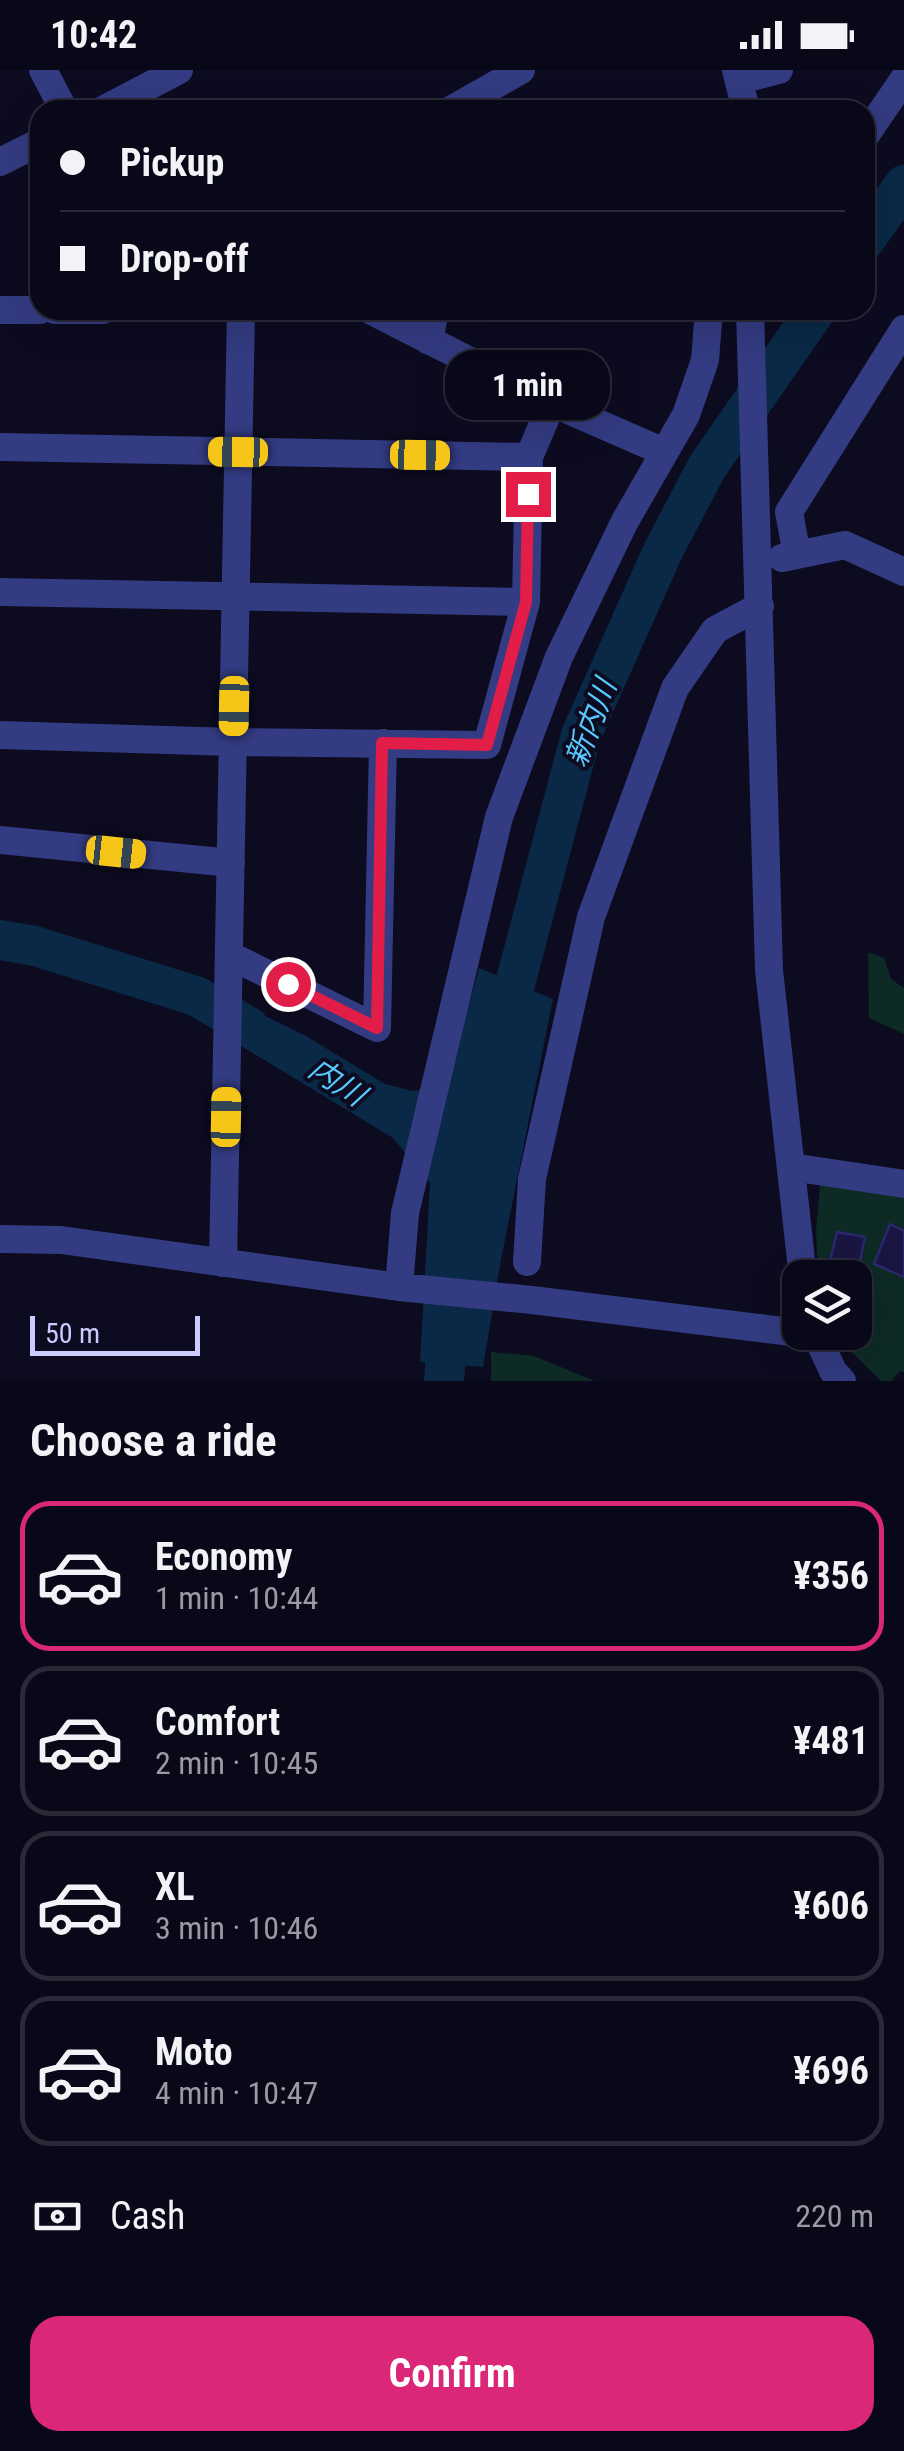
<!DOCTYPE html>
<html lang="en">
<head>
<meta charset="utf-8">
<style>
  :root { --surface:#090818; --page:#121121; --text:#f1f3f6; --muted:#999aa2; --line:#292937; --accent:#db2777 }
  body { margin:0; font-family:"Roboto Condensed","Noto Sans JP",sans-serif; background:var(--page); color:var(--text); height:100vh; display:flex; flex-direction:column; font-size:38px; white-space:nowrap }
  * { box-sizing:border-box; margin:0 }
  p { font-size:32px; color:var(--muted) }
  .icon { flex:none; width:55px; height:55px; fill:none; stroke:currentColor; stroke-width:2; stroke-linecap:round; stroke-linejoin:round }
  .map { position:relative; height:1311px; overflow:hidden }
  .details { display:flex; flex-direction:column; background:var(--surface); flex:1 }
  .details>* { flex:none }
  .top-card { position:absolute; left:30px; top:30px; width:845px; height:220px; border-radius:30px; box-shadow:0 10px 40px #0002,0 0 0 2px var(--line); display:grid; align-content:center; height:220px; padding:0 30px; background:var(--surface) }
  .buttons { position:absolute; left:782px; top:1190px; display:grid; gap:20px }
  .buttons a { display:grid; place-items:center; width:90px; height:90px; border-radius:20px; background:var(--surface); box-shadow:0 10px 40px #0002,0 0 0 2px var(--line); font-size:50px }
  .scale { position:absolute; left:30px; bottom:25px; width:170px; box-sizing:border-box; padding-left:10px; border:5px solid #cacbff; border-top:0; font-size:28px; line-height:35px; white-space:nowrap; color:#cacbff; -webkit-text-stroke:8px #0c0b20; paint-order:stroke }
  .end { position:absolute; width:45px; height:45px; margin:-22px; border:12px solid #e11d48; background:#fff; box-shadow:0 0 0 5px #fff }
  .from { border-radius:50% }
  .bubble { position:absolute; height:70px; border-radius:30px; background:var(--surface); box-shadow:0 10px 40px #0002,0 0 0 2px var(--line); font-size:32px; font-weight:700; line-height:70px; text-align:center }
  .car { position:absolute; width:30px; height:60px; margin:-30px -15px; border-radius:12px; box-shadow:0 0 8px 2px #0007; background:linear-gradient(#f5c518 24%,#345 0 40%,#f5c518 0 76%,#345 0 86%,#f5c518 0) }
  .top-card b { display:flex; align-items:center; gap:35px; height:95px; font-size:38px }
  .top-card b+b { border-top:2px solid var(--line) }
  .top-card i { width:25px; height:25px; background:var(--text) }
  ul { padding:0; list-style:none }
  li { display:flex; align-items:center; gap:30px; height:150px; margin:0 20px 15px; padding:0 10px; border:5px solid var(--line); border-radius:30px }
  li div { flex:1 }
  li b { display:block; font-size:38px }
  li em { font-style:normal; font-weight:700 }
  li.active { border-color:var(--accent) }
  li>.icon { width:90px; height:90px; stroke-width:1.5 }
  h2 { padding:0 30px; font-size:45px; line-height:120px }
  .pay { display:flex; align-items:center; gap:25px; height:110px; padding:0 30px; font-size:38px }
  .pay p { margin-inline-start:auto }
  .button { display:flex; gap:20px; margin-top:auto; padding:20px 30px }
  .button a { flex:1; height:115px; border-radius:30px; background:var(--accent); color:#fff; font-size:40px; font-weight:700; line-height:115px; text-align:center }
  .status { display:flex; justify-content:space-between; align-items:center; height:70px; padding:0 50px; background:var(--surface); direction:ltr }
  .status svg { height:28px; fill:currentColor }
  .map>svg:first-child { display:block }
</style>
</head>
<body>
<div class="status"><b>10:42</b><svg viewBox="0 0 49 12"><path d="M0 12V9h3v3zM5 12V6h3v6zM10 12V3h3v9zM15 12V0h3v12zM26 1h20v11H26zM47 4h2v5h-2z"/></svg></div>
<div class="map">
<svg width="904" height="1311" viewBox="0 0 904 1311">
  <rect width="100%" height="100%" fill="#0c0b20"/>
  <path fill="#0e2a25" d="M868,882L884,888L891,909L904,918V964L869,948Z
    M821,1104L904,1118V1302L900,1301L891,1311H881L832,1263L855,1262V1208H818L816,1161Z
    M491,1282L534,1286L595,1311H491Z"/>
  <path fill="#092946" d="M479,898L553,929L501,1190L483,1297L420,1292L430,1113L393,1068L200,951L208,918L306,966L385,1014L413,1021L447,1014Z"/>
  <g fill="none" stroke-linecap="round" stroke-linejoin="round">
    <path stroke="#092946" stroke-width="40" d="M865,170L904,115
      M0,870L35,876L196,926L249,957
      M502,963L581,665L663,481L707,397L816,240
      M444,1311L449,1241"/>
  </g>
  <path fill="#191642" stroke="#2b276f" stroke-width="2.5" d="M890,1154L904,1161V1207L874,1194Z
    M837,1162L865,1167L855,1214V1208H826Z"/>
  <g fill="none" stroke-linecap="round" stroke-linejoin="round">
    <path stroke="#333b82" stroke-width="28" d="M43,0L64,40
      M736,0L746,40
      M739,10L779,0
      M103,40L179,0
      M451,40L521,0
      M865,66L904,9
      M0,92L40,72
      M0,240H40
      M55,240H103
      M370,240L552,333L664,382
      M750,240L769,900L803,1208
      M429,271L435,240
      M0,377L529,387
      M797,485L789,442L904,259
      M782,488L845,475L904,502
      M0,522L526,532
      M0,665L233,672L487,675L526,532L529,387L552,333
      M0,770L231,793
      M229,885L377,958L383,673
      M791,1097L904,1114
      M0,1169L61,1170L399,1217L532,1230L815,1265
      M527,1192L532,1109L591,847L675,618L715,560L760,536
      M223,1193L241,240
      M399,1217L405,1143L499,747L559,587L625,451L686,345L705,290L709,240
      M815,1262L833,1301L842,1311"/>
  </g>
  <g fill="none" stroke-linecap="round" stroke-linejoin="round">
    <path stroke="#e11d48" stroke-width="12" d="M288,914L377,958L382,673L487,675L526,532L528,424"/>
  </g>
  <g text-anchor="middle" stroke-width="8" stroke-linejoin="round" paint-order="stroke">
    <g font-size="30" font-style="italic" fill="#58c9ff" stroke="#0c0b20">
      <text transform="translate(591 653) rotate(-69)" y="10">新内川</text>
      <text transform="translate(337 1012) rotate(33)" y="10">内川</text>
    </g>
  </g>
</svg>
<div class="buttons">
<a><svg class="icon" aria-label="layers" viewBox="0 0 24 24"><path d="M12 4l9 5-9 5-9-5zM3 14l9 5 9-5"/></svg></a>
</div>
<div class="scale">50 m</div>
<i class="end from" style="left:288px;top:914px"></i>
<i class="end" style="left:528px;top:424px"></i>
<div class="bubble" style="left:445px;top:280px;width:165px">1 min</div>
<i class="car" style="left:238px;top:382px;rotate:271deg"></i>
<i class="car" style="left:420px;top:385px;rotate:91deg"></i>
<i class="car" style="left:234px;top:636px;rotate:181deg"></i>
<i class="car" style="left:116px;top:782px;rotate:96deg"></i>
<i class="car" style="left:226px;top:1047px;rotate:1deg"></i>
<div class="top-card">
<b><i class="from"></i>Pickup</b>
<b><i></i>Drop-off</b>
</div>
</div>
<section class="details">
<h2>Choose a ride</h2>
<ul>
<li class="active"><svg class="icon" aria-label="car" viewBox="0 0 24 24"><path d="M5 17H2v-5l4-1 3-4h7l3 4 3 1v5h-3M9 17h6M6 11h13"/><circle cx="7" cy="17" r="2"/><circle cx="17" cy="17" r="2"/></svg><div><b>Economy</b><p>1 min · 10:44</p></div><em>¥356</em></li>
<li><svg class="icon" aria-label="car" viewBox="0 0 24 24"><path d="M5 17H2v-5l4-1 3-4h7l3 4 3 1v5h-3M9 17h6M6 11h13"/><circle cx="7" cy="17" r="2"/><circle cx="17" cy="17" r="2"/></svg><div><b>Comfort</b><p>2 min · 10:45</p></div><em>¥481</em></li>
<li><svg class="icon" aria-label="car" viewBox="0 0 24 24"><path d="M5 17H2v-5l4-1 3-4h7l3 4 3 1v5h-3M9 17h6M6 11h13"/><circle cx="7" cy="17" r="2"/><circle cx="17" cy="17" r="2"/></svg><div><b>XL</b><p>3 min · 10:46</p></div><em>¥606</em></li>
<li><svg class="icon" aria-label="car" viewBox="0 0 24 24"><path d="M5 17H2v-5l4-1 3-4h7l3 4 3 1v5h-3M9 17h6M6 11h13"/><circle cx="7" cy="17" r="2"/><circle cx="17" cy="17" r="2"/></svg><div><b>Moto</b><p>4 min · 10:47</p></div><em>¥696</em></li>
</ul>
<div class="pay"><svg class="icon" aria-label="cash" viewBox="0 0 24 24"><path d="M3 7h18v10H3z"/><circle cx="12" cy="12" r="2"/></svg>Cash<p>220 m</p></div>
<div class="button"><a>Confirm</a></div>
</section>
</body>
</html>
